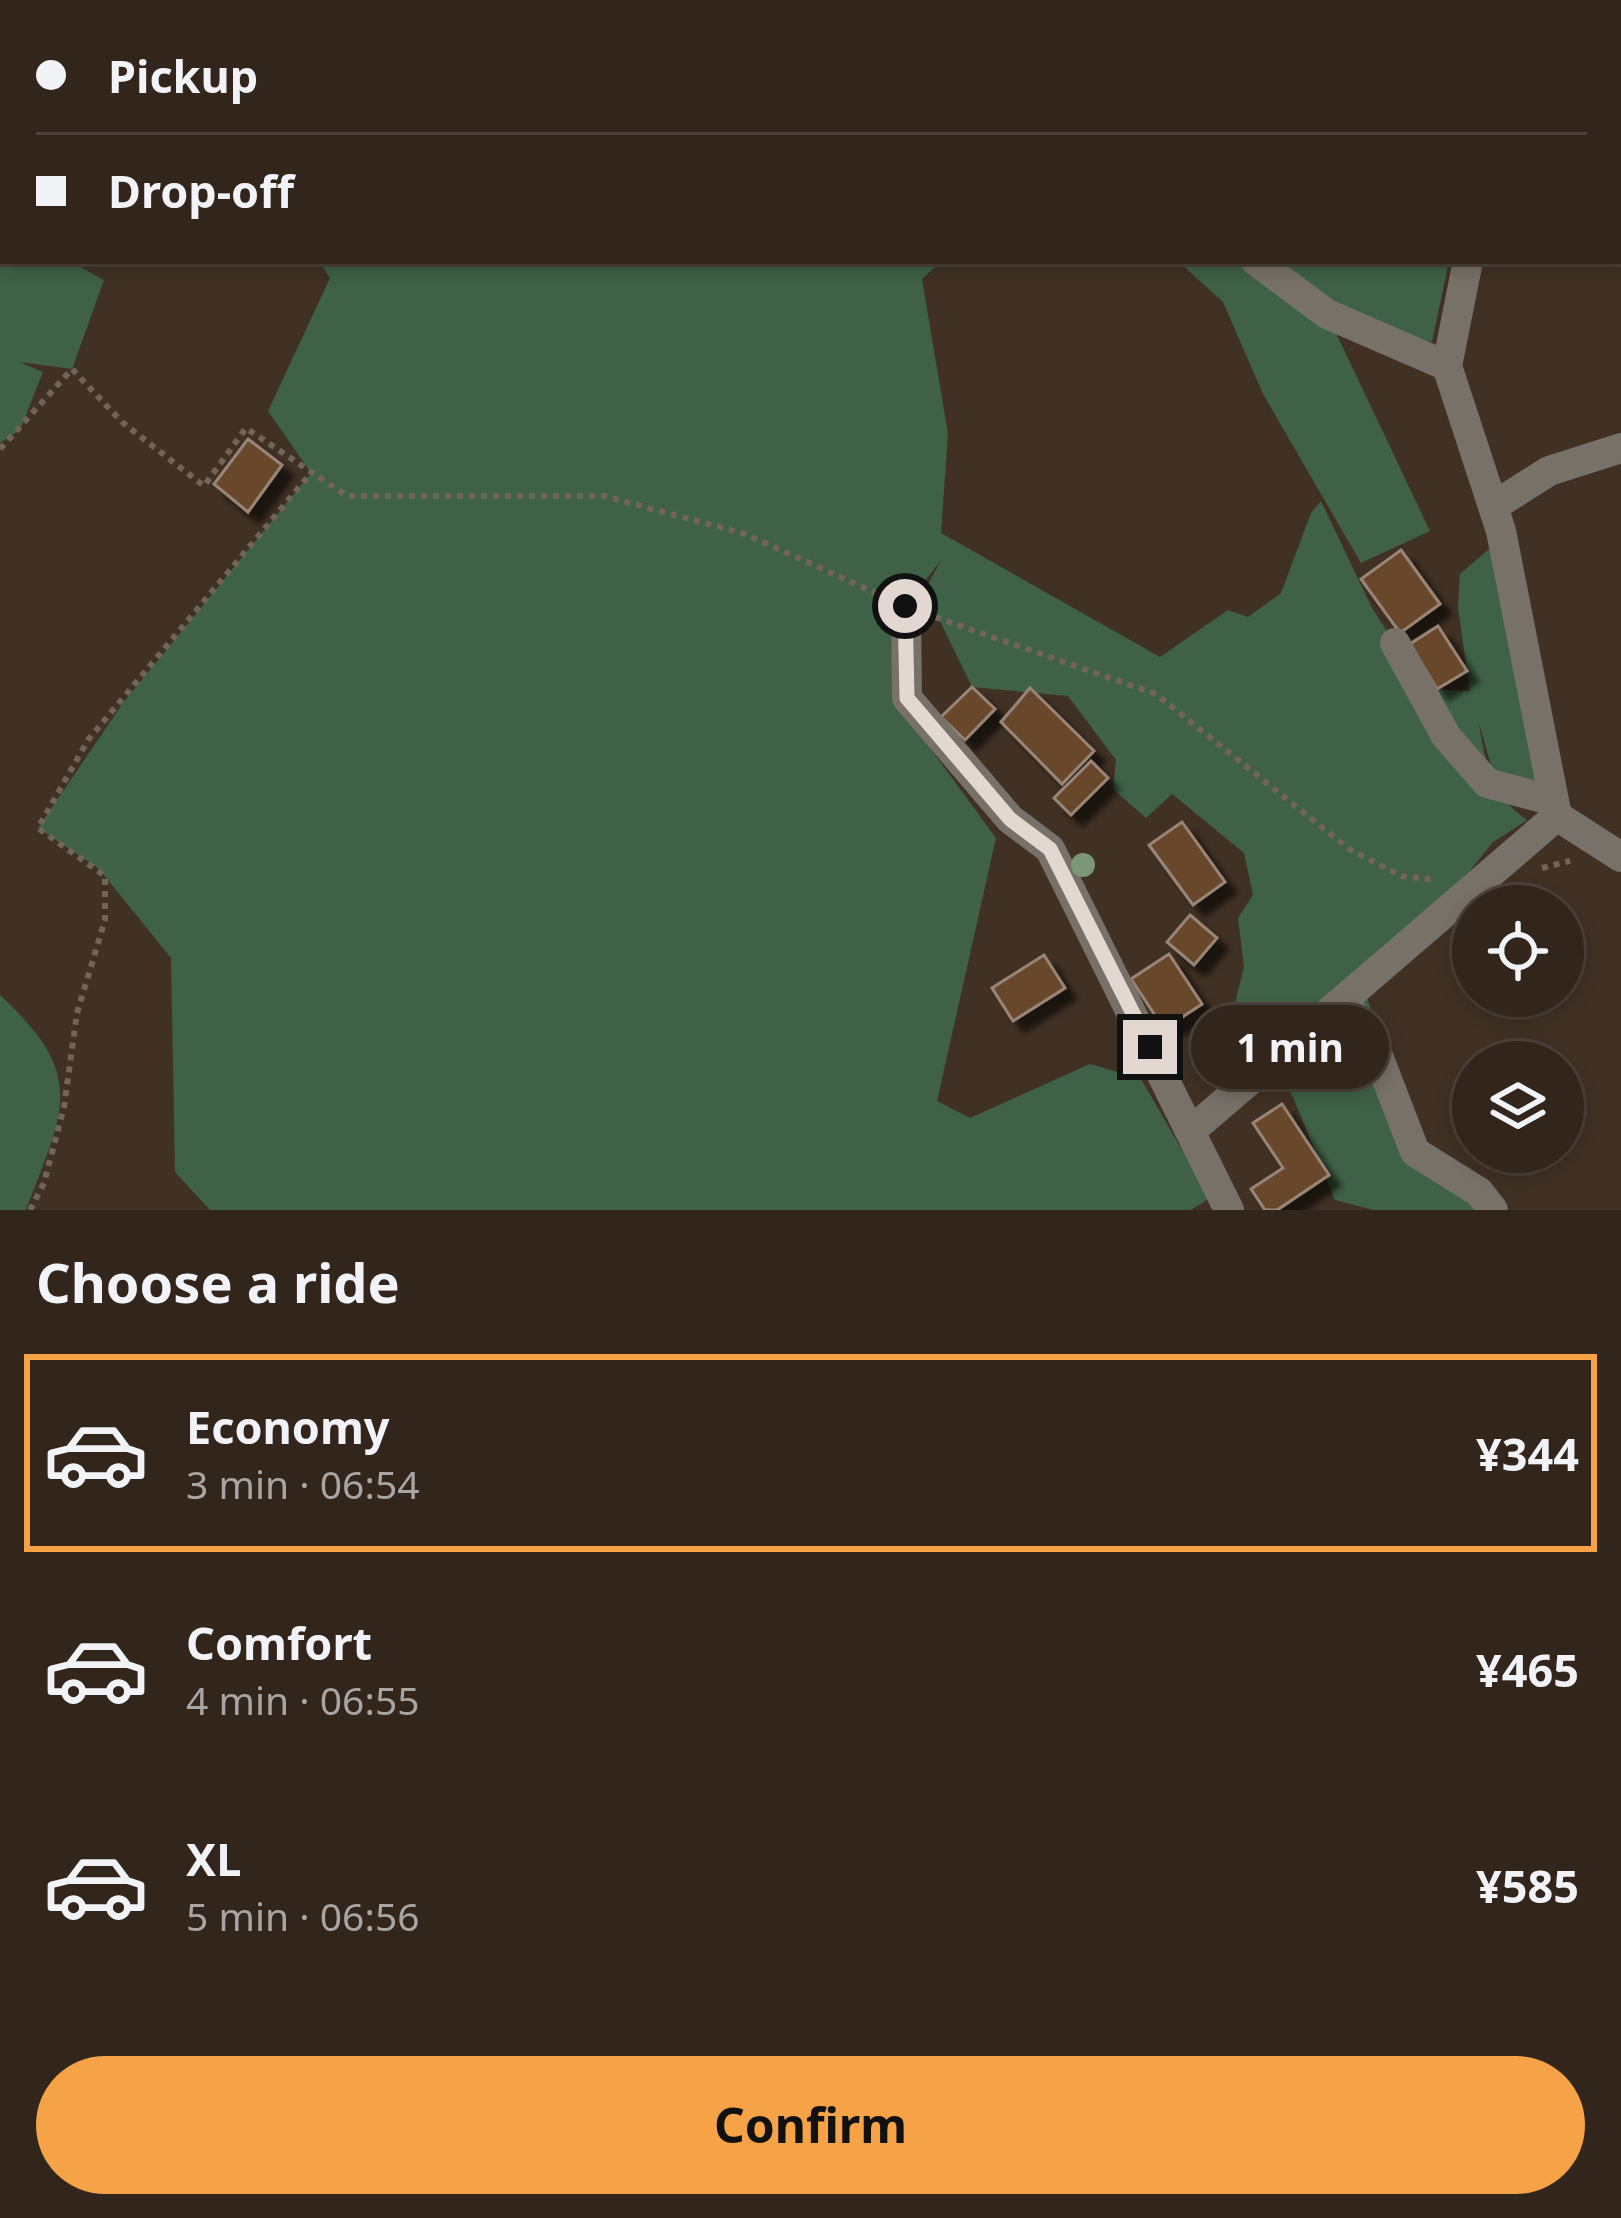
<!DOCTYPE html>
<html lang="en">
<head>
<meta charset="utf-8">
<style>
  :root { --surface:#31251c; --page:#3d3129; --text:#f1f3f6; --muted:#a8a5a3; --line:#4c423b; --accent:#f5a346 }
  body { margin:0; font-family:"Noto Sans",sans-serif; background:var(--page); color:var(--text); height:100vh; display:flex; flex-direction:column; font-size:45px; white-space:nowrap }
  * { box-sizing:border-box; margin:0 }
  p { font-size:39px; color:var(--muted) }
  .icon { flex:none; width:66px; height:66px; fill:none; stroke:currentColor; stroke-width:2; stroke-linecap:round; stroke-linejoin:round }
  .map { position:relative; height:1210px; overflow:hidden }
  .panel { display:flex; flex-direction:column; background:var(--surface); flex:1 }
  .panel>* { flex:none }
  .banner { position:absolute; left:0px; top:0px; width:1623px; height:264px; box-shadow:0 6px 18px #0003,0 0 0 3px var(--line); display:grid; align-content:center; height:264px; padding:0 36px; background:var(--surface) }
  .controls { position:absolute; left:1452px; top:885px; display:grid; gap:24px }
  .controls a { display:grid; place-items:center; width:132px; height:132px; border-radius:50%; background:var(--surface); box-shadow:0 6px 18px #0003,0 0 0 3px var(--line); font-size:60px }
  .end { position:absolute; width:54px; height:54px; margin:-27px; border:15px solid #e3d8d1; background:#111; box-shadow:0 0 0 6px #111 }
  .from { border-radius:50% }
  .bubble { position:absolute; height:84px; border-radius:42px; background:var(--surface); box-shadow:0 6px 18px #0003,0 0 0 3px var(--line); font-size:39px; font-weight:700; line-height:84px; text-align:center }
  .banner b { display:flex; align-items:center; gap:42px; height:114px; font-size:45px }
  .banner b+b { border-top:3px solid var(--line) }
  .banner i { width:30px; height:30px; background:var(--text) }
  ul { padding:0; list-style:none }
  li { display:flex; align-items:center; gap:36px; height:198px; margin:0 24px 18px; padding:0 12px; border:6px solid transparent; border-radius:0px }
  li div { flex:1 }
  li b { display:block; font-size:45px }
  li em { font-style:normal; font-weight:700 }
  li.selected { border-color:var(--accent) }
  li>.icon { width:108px; height:108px; stroke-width:1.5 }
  h2 { padding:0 36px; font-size:54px; line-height:144px }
  .cta { display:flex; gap:24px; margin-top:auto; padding:24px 36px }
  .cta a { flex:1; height:138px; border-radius:72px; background:var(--accent); color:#111; font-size:48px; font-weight:700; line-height:138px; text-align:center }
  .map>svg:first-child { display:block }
</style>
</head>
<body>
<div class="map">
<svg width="1621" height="1210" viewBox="0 0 1621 1210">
  <defs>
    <filter id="shadow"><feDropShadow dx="11" dy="11" stdDeviation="3" flood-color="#0009"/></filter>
  </defs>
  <rect width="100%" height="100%" fill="#413125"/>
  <path fill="#3f6147" d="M0,0H249L3,3V261H69L104,280L72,369L19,362L43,372L20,430L0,443Z
    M252,0H766L775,3H251Z
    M319,261H942L922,279L948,434L941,533L1160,657L1228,610L1248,617L1281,593L1311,513L1321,501L1372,608L1424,689L1470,691L1458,608L1460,574L1502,538L1537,782L1494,776L1479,723C1485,764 1492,796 1527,820L1493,842L1429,921L1358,973L1414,1128L1488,1210H1373L1335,1200L1293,1097L1235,1003L1244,967L1238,918L1253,895L1244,853L1172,794L1146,818L1113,789L1116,760L1068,696L972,687L925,590L941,560L906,606L897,703L996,838L937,1101L970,1118L1090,1064L1141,1079L1210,1198L1191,1210H210L175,1172L171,958L99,869L38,828L123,703L311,473L268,411L330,278Z
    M1178,261H1256L1327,314L1430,531L1361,563L1263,394L1223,302Z
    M1279,261H1449L1432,342L1365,330Z
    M0,995C89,1077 63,1111 26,1210H0Z"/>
  <path fill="#69462c" stroke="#988577" stroke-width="3" filter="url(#shadow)" d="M248,439L282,465L248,512L214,484Z
    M1401,550L1440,604L1400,633L1361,579Z
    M1438,626L1467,671L1437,689L1410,644Z
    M972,687L995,709L965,740L941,717Z
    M1030,688L1094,751L1062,784L1001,722Z
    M1091,761L1108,778L1071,815L1054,798Z
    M1182,822L1225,882L1193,905L1149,845Z
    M1190,915L1217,938L1194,965L1167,942Z
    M1169,954L1202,1004L1164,1029L1131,979Z
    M1044,955L1065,988L1013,1021L992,988Z
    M1282,1104L1329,1175L1277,1210H1265L1251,1189L1283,1168L1253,1123Z"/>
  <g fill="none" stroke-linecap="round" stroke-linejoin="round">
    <path stroke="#726459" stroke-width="6" stroke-dasharray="6 6" stroke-linecap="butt" d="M0,449L72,369L122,422L204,486L246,428L347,496H604L745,534L878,594
      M935,617L1156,694L1349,849L1401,876L1436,880
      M1542,868L1570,861
      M30,1210L44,1183L64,1107L77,1013L105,920V876L38,828L88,740L311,473"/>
    <path stroke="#777169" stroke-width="30" d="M771,0L779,3
      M1517,3L1518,0
      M1256,261L1327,314L1447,366
      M1468,261L1447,366L1501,531L1557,816L1621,857
      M1494,506L1549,471L1621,448
      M906,606L907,698L1010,819L1050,849L1229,1210
      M1395,643L1446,736L1487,783L1554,801
      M1344,1000L1373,1043L1415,1152L1479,1192L1493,1210
      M1192,1130L1557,816"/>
  </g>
  <circle fill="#7b9776" cx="1083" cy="865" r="12"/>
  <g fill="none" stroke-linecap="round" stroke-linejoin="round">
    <path stroke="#e3d8d1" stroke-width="15" d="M905,606L907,698L1010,819L1050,849L1150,1047"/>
  </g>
</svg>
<div class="controls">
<a><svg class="icon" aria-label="locate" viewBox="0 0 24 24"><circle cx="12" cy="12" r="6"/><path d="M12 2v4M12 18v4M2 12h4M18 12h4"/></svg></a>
<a><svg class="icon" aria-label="layers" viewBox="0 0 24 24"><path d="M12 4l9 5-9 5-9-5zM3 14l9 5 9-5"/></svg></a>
</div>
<i class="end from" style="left:905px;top:606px"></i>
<i class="end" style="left:1150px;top:1047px"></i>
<div class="bubble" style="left:1191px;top:1005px;width:198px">1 min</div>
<div class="banner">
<b><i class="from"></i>Pickup</b>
<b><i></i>Drop-off</b>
</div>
</div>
<section class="panel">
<h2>Choose a ride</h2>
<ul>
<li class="selected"><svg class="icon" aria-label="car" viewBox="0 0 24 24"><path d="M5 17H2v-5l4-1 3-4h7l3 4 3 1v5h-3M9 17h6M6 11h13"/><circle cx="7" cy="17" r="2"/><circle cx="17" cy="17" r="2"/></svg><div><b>Economy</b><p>3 min · 06:54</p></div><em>¥344</em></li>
<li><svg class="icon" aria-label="car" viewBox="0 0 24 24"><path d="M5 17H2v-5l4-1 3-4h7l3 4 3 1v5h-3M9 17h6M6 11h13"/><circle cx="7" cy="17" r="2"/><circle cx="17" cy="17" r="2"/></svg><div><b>Comfort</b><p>4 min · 06:55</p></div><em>¥465</em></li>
<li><svg class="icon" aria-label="car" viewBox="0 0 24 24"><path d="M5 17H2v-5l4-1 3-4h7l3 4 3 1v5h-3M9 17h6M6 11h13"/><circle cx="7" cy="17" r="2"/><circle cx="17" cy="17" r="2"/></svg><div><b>XL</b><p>5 min · 06:56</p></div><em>¥585</em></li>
</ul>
<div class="cta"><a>Confirm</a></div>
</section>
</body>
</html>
